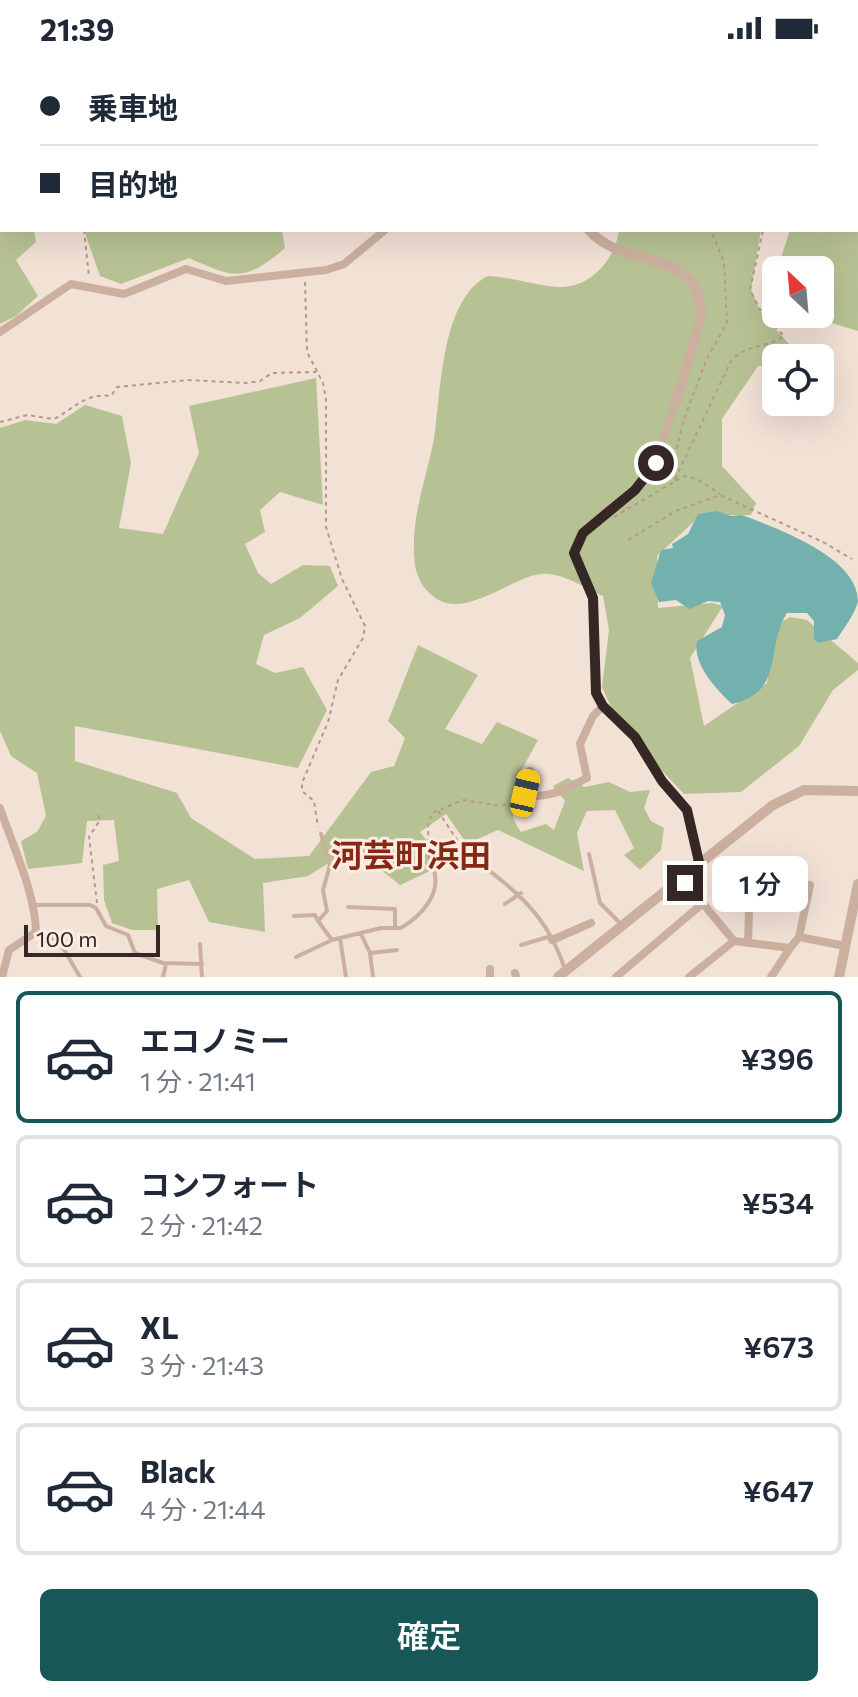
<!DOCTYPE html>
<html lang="ja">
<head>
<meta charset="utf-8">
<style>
  :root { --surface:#fff; --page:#f6f6f7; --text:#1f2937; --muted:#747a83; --line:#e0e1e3; --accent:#175856 }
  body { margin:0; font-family:Commissioner,"Noto Sans JP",sans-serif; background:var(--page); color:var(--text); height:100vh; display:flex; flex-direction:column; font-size:30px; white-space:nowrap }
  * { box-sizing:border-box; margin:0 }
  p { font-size:26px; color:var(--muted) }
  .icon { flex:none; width:44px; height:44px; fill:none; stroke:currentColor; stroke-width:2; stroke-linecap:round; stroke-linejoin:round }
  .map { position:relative; height:921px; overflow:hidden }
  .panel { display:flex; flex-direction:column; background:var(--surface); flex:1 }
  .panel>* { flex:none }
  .top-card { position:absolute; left:0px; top:0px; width:858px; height:176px; box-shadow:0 8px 32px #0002; display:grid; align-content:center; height:176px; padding:0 40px; background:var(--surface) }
  .needle { width:52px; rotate:334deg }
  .tools { position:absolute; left:762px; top:200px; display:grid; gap:16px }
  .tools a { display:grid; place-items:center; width:72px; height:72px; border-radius:12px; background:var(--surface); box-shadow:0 8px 32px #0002; font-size:40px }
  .scale { position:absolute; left:24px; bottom:20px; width:136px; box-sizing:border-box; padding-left:8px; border:4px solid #342724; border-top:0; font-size:22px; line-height:28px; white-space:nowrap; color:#342724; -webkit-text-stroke:6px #faece1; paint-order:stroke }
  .end { position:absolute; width:36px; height:36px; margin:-18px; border:10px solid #342724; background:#fff; box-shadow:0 0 0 4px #fff }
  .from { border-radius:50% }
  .bubble { position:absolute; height:56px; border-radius:12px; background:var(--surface); box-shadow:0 8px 32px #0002; font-size:26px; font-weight:600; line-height:56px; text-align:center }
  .car { position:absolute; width:24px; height:48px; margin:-24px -12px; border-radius:10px; box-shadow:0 0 6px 2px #0007; background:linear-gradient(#f5c518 24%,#345 0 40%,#f5c518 0 76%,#345 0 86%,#f5c518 0) }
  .top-card b { display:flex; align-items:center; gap:28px; height:76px; font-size:30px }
  .top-card b+b { border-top:2px solid var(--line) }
  .top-card i { width:20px; height:20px; background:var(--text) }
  ul { padding:14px 0 0; list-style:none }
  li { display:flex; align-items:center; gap:24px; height:132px; margin:0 16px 12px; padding:0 24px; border:4px solid var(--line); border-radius:12px }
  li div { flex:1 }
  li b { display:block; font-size:30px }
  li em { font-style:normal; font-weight:600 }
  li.selected { border-color:var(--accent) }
  li>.icon { width:72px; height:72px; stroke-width:1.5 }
  .button { display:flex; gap:16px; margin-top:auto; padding:16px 40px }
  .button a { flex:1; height:92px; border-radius:12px; background:var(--accent); color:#fff; font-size:32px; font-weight:600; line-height:92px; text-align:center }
  .status { display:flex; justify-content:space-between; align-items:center; height:56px; padding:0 40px; background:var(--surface); direction:ltr }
  .status svg { height:22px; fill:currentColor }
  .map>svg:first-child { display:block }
</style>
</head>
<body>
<div class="status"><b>21:39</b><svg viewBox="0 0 49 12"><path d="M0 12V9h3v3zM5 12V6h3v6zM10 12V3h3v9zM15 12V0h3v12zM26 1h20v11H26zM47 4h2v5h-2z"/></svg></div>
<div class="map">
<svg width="858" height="921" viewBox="0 0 858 921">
  <rect width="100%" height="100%" fill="#f2e1d5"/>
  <path fill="#b7c294" d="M0,0L217,2H2V174H34L36,186L16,204L38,240L16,260L0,268Z
    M506,0H858V61L856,2Z
    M856,113H858V275L802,258H820V214H777L790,174H856Z
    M84,174H282L285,192C245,226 235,223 189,202L121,228L100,220Z
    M619,174H761L751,233L760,255L796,296L793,302H776V310H758L722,363V410L756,447L751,459H701L657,500L658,552L712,547L723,550L690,602L704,670L767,627L775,570L790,561L807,564L858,607V614L833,634L799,690L741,736L684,738L619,669L602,631L609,574L603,540C585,532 561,515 540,518C511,522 466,562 437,543C425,536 417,523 415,509C409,466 426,424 434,383C441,340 440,243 488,220C513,221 538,231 562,231C593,230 616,201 619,174Z
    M316,322L323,449L280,436L260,454L265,476L245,488L258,517L271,528L303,509L330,510L338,530L300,562L264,579L256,608L275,617L303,611L327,654L298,712L75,670V705L177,737L191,762L255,803L309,800L371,716L394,710L405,682L388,665L418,589L478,619L445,673L482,688L497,666L538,684C522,715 498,744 521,776L546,768L554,774L565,745L553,730L568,722L584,731L609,726L630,736L650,734L644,752L651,765L664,772L661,794L640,814L624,799L634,792L615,754L587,755L577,777L584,815L498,774L467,788L446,758L420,776L445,808L400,829L353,792L308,820L263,827L265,876L209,866L189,824L157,833L158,874H132L112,867L104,844L103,809L119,805L114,764L87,765L82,807L28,813L21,785L37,776L46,760L37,717L11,700L0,675V372L25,364L56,368L85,349L122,360L131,407L119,472L163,478L199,397L189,350Z"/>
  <path fill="#72b1ae" d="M717,455L731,460L742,459C773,471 858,500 858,545C855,558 844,572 837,583L818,587L814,583V565L807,557H787C764,594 786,635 732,648C717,634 692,608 697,585L722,571L725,559L720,546L708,545L689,553L676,544L659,546L651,527L661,494L673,492L672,488L688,478L698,458Z"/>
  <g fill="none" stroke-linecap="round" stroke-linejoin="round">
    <path stroke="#b7998a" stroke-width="2" stroke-dasharray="4 4" stroke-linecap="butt" d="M50,2V0
      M495,2L496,0
      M84,174L89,221
      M305,226L307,296L323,327L326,344V471L342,523L365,570L363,582L338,624L328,666L302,727V735L314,745L318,771
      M0,366L27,359L54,363C75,352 85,337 111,340L117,331L188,324L246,327L260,325L272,317L316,316
      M675,423L731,305C747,287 766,293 784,280L761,255L750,234L763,174
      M676,425L675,399L684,363L707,302L727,267L724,206L711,174
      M614,461L684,420L699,424L720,438
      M628,484L676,455L720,439L823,486L852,503
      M438,755L463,793
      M429,803L428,770L432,757L463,744L501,750L521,744
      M97,847L89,781L100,764L98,758"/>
    <path stroke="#cbb0a0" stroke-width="4" d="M321,778L330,809L323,834L327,855L318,865L332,884L340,882L346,921
      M466,797C511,831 547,856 565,914
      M589,798L600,847L621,868
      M505,848L521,837
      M34,849H90L96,852L106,870L128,879L135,897L163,907L202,908
      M348,851L395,853V871
      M294,860L315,859L318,865
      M36,876L59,885L80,921
      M361,878L370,897L373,921
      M340,882L381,872H401C421,860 443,837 433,812L389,787
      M200,888L202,921
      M521,889L548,881
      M370,897L397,894
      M296,901L332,884
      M163,921L166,908"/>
    <path stroke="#cbb0a0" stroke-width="8" d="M0,276L71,228L124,238L186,213L226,225L326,214L344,208L385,174
      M674,351C665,374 661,400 646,421C627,447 579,462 574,497L593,542L596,637L603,650L635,681L662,725L687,754L699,806
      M530,715L525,737C545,746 569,731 587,722L580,688L593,660L603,650
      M0,752C13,791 35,836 36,876L9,894L2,921
      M681,821L734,885L790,892L799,881L845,890
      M552,884L591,867
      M748,887L750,822L810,829L799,881
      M490,913V921
      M515,917L516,921
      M616,921L702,848
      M689,921L734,885
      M771,921L790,892"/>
    <path stroke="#cbb0a0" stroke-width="10" d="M236,0L241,2
      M856,67L858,68
      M589,174C623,215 705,190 701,263L674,351
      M558,921L773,749L804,734L858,735
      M839,921L858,828"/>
  </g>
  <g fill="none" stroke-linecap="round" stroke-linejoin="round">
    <path stroke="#342724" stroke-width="10" d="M656,407L635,434L583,477L574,497L593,542L596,637L603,650L635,681L662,725L687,754L699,806L681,821L685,827"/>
  </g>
  <g text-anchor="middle" stroke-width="6" stroke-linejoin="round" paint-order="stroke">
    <g font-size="32" font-weight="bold" fill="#892717" stroke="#faece1">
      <text x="411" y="811">河芸町浜田</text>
    </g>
  </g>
</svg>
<div class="tools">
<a><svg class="needle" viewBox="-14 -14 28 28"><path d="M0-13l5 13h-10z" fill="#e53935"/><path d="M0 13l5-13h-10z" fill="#747a83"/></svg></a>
<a><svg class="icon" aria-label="locate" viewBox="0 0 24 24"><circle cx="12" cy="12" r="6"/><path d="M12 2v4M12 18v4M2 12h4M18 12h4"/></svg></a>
</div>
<div class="scale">100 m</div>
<i class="end from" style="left:656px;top:407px"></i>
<i class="end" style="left:685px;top:827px"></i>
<div class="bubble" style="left:712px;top:800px;width:96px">1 分</div>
<i class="car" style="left:525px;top:737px;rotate:13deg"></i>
<div class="top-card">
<b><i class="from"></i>乗車地</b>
<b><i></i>目的地</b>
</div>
</div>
<section class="panel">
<ul>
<li class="selected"><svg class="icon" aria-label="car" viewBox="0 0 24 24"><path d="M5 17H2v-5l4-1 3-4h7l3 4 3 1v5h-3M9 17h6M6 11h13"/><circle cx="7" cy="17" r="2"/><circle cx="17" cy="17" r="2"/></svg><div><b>エコノミー</b><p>1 分 · 21:41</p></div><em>¥396</em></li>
<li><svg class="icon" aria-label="car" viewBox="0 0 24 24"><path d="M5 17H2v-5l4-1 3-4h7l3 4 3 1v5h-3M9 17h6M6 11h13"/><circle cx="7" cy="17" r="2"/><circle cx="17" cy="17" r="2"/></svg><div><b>コンフォート</b><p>2 分 · 21:42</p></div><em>¥534</em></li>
<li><svg class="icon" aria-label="car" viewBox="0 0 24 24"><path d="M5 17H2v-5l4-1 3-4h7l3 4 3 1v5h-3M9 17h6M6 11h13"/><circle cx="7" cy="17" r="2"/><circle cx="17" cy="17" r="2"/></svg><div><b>XL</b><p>3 分 · 21:43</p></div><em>¥673</em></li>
<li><svg class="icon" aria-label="car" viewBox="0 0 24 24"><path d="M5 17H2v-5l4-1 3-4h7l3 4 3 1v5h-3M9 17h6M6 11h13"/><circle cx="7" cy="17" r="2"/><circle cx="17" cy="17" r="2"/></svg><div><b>Black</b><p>4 分 · 21:44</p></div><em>¥647</em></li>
</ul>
<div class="button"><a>確定</a></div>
</section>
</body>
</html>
